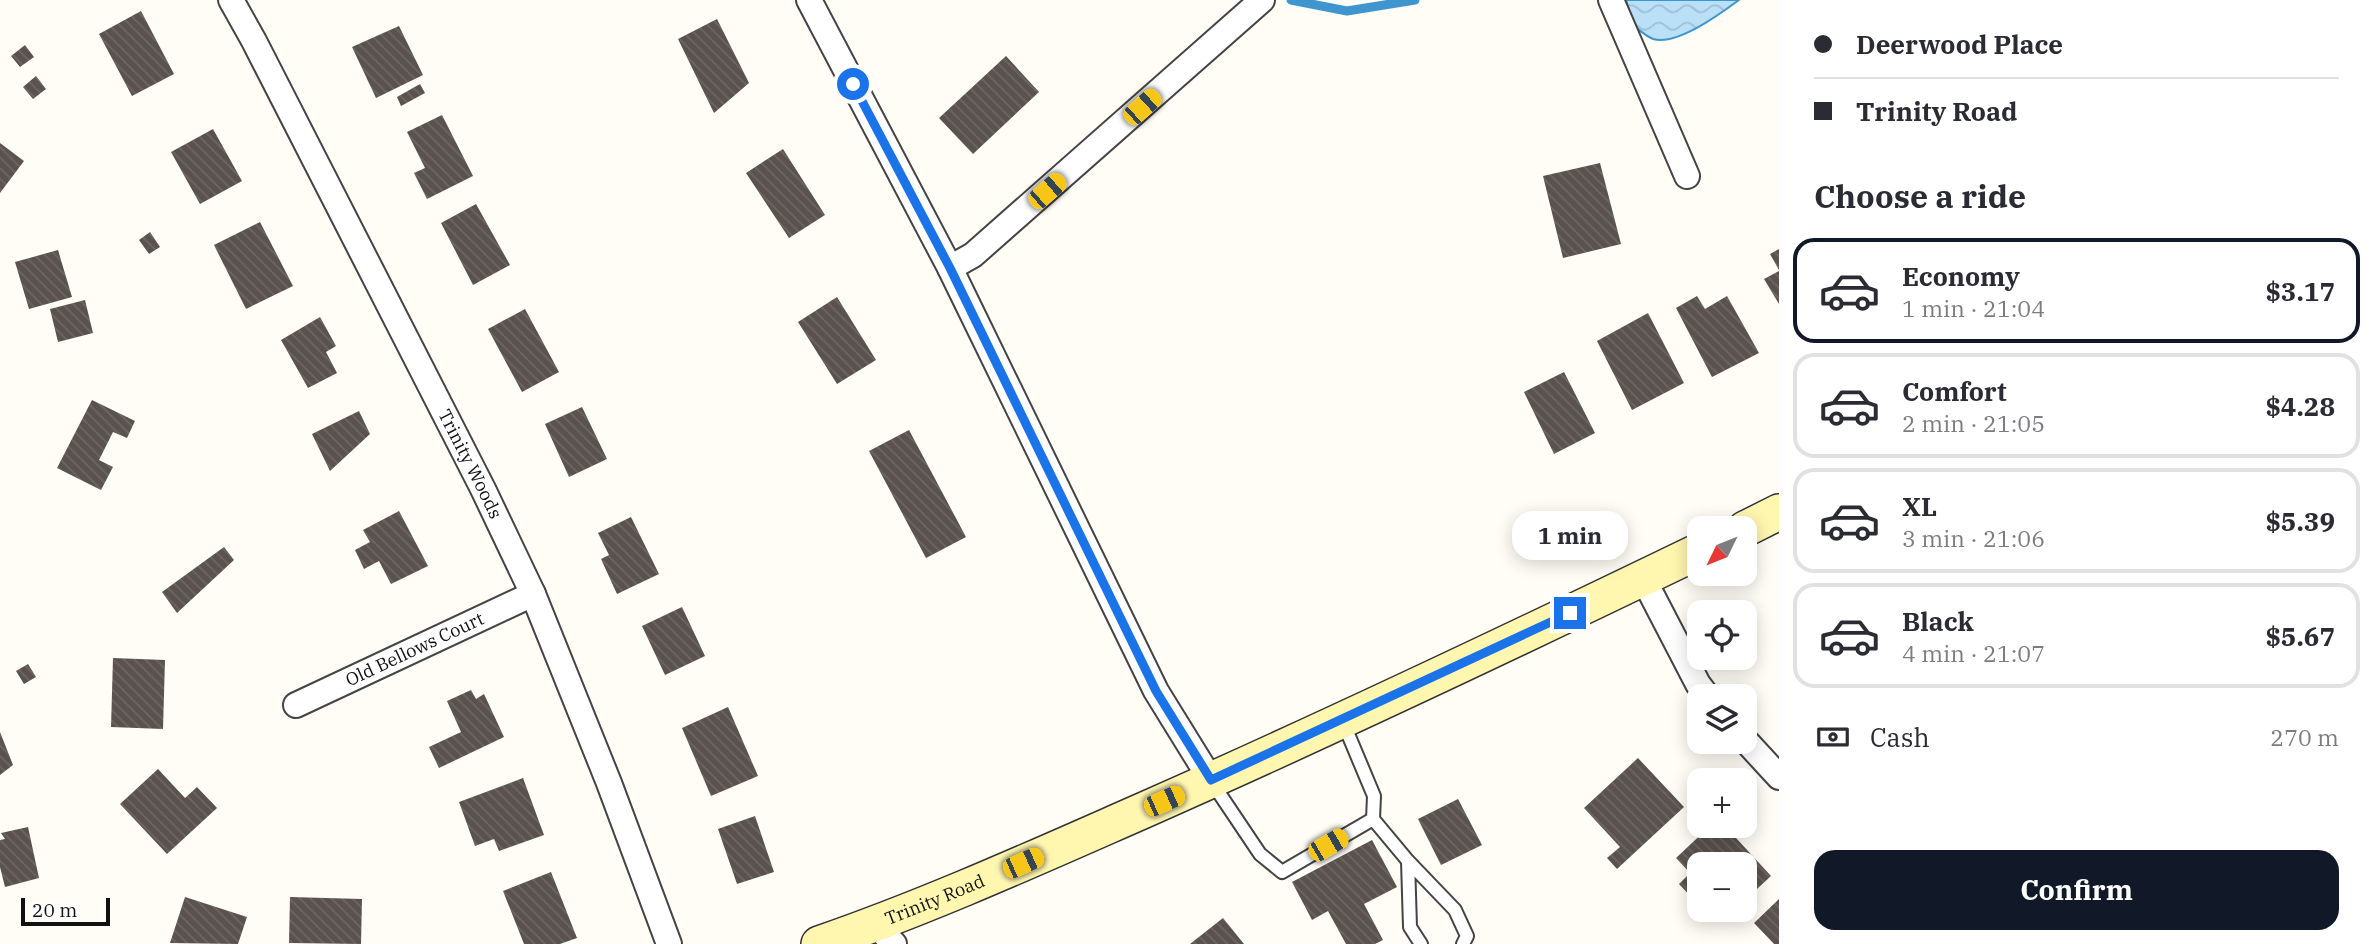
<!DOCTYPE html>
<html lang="en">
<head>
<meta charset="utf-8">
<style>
  :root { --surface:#fff; --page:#f2f2f3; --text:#2b2b33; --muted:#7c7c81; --line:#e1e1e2; --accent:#111827 }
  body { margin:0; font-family:"IBM Plex Serif",serif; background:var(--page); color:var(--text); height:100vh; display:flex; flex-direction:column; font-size:26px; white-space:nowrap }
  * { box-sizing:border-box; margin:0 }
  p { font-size:23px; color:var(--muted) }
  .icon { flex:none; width:38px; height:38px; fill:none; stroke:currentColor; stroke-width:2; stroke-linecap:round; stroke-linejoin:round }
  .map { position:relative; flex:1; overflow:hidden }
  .panel { display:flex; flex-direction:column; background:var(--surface); width:595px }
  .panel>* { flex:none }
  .banner { display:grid; align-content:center; height:154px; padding:0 35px; background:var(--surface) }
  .needle { width:46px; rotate:227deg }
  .fabs { position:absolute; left:1687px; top:516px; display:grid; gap:14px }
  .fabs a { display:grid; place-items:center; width:70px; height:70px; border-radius:14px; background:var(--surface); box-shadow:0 4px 18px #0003; font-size:35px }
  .scale { position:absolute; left:21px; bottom:18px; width:89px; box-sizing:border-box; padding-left:7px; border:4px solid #111; border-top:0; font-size:19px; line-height:24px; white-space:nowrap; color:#111; -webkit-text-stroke:5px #fff; paint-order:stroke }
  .end { position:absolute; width:32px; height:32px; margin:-16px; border:9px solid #1a73e8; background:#fff; box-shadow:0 0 0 4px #fff }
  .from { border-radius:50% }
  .bubble { position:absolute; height:49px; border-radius:21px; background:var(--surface); box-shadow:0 4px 18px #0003; font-size:23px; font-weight:700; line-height:49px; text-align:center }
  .car { position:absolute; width:21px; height:42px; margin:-21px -10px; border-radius:9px; box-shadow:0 0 5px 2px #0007; background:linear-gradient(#f5c518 24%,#345 0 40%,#f5c518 0 76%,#345 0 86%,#f5c518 0) }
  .banner b { display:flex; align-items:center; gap:24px; height:66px; font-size:26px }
  .banner b+b { border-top:2px solid var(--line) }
  .banner i { width:18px; height:18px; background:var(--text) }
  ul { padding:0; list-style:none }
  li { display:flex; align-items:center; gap:21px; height:105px; margin:0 14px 10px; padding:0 21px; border:4px solid var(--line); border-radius:21px }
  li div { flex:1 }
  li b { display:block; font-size:26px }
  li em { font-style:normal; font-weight:700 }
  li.selected { border-color:var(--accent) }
  li>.icon { width:63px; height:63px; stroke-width:1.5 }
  h2 { padding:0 35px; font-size:32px; line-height:84px }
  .pay { display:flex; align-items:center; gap:18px; height:77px; padding:0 35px; font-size:26px }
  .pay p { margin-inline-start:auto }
  .cta { display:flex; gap:14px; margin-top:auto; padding:14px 35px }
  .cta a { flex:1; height:80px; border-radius:21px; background:var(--accent); color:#fff; font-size:28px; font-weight:700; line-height:80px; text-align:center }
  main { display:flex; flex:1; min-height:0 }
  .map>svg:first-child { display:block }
</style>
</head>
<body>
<main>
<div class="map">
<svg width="1779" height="944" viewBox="0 0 1779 944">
  <defs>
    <pattern id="water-waves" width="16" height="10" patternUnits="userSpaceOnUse" patternTransform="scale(1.75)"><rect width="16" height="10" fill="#b9e0f7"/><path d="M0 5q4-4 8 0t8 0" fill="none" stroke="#9ebfd3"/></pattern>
    <pattern id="building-back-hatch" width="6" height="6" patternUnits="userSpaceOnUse" patternTransform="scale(1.75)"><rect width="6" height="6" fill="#5a524d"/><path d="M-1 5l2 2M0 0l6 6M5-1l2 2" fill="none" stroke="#6d6662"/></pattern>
  </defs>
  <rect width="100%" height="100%" fill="#fffdf5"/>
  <path fill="url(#water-waves)" stroke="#3f96cf" stroke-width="2" d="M1626,0H1739C1720,14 1677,46 1653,39C1647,37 1640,30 1634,27Z"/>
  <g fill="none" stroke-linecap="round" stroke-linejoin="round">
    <path stroke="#3f96cf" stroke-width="9" d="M1291,0L1347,11L1415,0"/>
  </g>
  <path fill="url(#building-back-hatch)" d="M141,11L174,74L132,96L99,34Z
    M717,19L749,83L714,113L678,39Z
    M399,26L423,75L376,98L352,47Z
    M25,45L34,57L20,67L11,56Z
    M1006,56L1039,92L973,154L939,118Z
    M36,76L46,89L33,99L23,87Z
    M420,84L425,93L401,106L397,97Z
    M442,115L473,176L427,199L414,173L425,168L407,132Z
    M213,129L242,181L200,204L171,152Z
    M0,143L24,161L0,193Z
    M783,149L825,215L789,238L746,173Z
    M1600,163L1621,244L1563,258L1543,176Z
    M476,204L510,265L473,285L441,223Z
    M260,222L293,286L246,309L214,245Z
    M150,232L160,247L149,254L139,240Z
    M1779,249V270L1770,254Z
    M58,250L72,297L29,309L15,262Z
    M1779,271V304L1764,279Z
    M1697,296L1705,309L1727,296L1759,353L1712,377L1676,308Z
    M837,297L876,360L837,384L798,322Z
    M85,300L93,333L58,342L50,309Z
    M525,309L559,372L522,392L488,329Z
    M1648,313L1684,383L1632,410L1597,341Z
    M320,317L336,346L326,352L337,373L308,388L281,340Z
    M1564,372L1595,433L1554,454L1524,392Z
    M92,400L135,421L127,438L113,432L99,460L113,467L101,490L57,468Z
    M582,407L607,459L569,477L545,424Z
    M359,411L370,434L330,471L312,434Z
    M909,430L966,537L926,558L869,451Z
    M399,511L428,566L391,584L379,561L364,569L355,550L370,542L363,530Z
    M631,517L659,574L617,594L601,559L609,555L598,533Z
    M224,547L234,560L177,613L162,592Z
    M682,607L705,656L665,675L642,626Z
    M113,658L165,660L163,729L111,727Z
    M28,664L36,677L24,684L16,671Z
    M471,690L476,699L484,694L504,737L439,768L429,747L461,732L447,701Z
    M728,707L758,776L711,796L682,728Z
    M0,732L13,765L0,775Z
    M1638,758L1684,807L1617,869L1607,858L1620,847L1584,808Z
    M158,769L185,798L197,787L217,808L167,854L120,804Z
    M523,778L544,835L499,851L494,839L475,846L459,802Z
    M1458,799L1482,845L1441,865L1418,819Z
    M755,816L774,872L737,884L718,829Z
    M1710,826H1725L1771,876L1745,900V864H1699V905L1679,884L1690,873L1676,858Z
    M28,827L39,878L5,887L0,867V840L5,839L1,833Z
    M1372,840L1397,887L1364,904L1383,940L1375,944H1346L1328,911L1312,920L1292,882Z
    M551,872L577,938L560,944H524L503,891Z
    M185,897L247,917L238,944L170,943Z
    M290,897L362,899L361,944L289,943Z
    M1779,899V944H1774L1754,923Z
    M1223,918L1244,944H1190Z"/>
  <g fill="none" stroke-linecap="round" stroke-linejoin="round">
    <g stroke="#444" stroke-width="16">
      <path id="service" d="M1213,784L1260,854L1282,872L1373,819L1374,796L1343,722
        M1373,819L1408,861L1455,910L1467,936L1463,944
        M1408,861L1410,927L1421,944"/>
    </g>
    <g stroke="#444" stroke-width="28">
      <g id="minor">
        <path id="s1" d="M231,0L254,41L483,489L533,594L609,783L669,944"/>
        <path d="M809,0L950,268L1156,691L1211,780"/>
        <path d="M1611,0L1687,176"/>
        <path d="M950,268L973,255L1262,0"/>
        <path d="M1643,578L1698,684L1707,696"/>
        <path id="s2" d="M296,705L533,594"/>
        <path d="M1745,740L1779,777"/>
        <path d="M875,924L894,944"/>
      </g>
    </g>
    <g stroke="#333" stroke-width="38">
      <g id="secondary">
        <path d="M1745,529L1779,512"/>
        <path id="s3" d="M819,944C929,906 1035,858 1142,811C1330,728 1515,640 1699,551"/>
      </g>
    </g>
    <use href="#service" stroke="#fff" stroke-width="12"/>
    <use href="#minor" stroke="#fff" stroke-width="24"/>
    <use href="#secondary" stroke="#fff6b0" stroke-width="35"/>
  </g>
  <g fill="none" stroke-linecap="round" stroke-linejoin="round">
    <path stroke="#1a73e8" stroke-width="9" d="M853,84L950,268L1156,691L1211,780L1570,613"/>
  </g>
  <g text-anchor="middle" stroke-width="7" stroke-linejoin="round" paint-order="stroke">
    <g font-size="18" fill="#111" stroke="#fff">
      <text dy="6" stroke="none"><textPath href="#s1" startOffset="522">Trinity Woods</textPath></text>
      <text dy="6" stroke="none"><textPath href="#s2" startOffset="131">Old Bellows Court</textPath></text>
      <text dy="6" stroke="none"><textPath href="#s3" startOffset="124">Trinity Road</textPath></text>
    </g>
  </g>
</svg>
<div class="fabs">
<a><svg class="needle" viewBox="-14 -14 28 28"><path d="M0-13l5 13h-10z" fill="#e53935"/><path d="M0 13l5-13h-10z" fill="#7c7c81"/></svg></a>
<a><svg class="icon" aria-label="locate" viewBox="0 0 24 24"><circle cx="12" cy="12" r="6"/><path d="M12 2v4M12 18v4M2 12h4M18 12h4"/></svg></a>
<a><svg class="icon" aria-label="layers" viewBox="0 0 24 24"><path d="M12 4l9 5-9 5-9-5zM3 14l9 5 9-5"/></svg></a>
<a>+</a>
<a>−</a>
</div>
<div class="scale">20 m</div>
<i class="end from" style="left:853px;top:84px"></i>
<i class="end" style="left:1570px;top:613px"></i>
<div class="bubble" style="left:1512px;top:511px;width:116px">1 min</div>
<i class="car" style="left:1142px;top:107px;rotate:48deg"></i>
<i class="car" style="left:1047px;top:191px;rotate:49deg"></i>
<i class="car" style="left:1164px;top:801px;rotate:66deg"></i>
<i class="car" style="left:1328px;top:845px;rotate:60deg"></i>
<i class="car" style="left:1023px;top:863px;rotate:66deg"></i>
</div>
<section class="panel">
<div class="banner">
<b><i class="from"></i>Deerwood Place</b>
<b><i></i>Trinity Road</b>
</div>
<h2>Choose a ride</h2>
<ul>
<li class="selected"><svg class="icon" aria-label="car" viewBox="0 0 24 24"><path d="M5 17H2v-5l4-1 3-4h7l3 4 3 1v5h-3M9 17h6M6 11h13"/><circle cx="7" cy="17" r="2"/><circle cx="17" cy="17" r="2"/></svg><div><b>Economy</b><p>1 min · 21:04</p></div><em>$3.17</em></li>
<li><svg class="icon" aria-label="car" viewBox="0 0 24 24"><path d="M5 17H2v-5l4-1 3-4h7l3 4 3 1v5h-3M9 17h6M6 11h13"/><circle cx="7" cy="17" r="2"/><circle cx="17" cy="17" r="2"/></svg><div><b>Comfort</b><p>2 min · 21:05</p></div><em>$4.28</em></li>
<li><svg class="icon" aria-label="car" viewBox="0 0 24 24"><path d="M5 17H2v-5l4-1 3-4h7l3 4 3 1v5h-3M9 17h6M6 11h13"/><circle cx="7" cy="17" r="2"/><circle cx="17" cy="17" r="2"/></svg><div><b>XL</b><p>3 min · 21:06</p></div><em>$5.39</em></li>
<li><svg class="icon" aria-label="car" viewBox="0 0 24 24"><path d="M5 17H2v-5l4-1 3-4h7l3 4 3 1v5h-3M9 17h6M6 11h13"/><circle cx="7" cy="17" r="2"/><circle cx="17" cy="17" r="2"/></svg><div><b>Black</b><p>4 min · 21:07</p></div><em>$5.67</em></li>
</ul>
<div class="pay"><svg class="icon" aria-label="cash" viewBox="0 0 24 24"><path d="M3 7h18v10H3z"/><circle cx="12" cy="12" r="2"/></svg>Cash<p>270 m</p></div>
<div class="cta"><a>Confirm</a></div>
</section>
</main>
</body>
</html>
